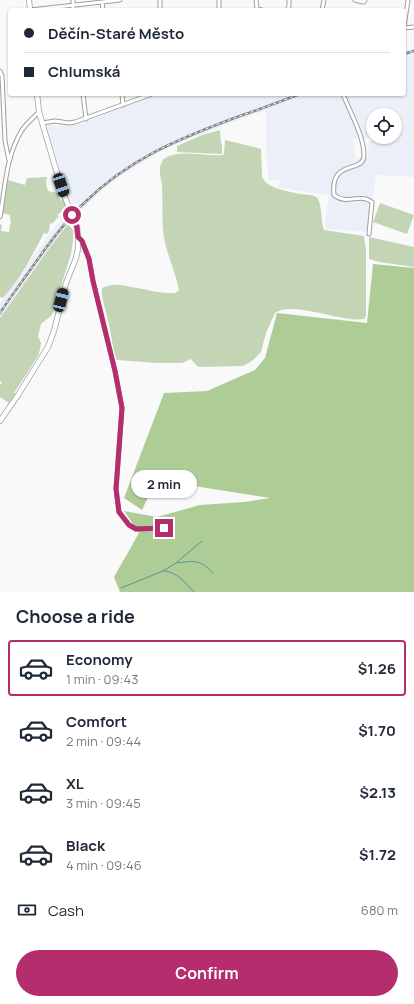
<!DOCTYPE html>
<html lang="en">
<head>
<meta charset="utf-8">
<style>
  :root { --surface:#fff; --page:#f2f2f3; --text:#1f2937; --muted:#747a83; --line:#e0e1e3; --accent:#b52d6c }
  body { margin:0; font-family:Manrope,sans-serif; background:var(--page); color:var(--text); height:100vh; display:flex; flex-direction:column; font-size:15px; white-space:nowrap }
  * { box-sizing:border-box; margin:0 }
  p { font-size:13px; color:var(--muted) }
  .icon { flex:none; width:22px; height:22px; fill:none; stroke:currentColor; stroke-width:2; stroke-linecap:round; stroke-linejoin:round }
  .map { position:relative; height:592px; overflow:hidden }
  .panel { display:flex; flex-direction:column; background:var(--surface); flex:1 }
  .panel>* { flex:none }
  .hud { position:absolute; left:8px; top:8px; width:398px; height:88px; border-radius:4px; box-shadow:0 1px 3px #0004; display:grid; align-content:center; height:88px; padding:0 16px; background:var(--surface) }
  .tools { position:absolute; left:366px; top:108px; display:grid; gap:8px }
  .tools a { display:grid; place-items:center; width:36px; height:36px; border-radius:50%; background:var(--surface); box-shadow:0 1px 3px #0004; font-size:20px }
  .end { position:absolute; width:18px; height:18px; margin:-9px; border:5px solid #b52d6c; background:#fff; box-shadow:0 0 0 2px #fff }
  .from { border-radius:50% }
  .bubble { position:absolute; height:28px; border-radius:14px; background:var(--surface); box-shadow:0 1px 3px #0004; font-size:13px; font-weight:700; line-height:28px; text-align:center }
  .car { position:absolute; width:12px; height:24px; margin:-12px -6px; border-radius:5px; box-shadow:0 0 3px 1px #0007; background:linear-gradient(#222 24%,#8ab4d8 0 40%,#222 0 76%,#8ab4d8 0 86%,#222 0) }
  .hud b { display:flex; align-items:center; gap:14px; height:38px; font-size:15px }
  .hud b+b { border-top:1px solid var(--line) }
  .hud i { width:10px; height:10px; background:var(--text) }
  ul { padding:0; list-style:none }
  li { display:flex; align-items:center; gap:12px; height:56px; margin:0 8px 6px; padding:0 8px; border:2px solid transparent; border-radius:4px }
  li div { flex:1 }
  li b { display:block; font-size:15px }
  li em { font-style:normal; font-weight:700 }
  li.selected { border-color:var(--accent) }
  li>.icon { width:36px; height:36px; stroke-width:1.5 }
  h2 { padding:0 16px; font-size:18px; line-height:48px }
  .pay { display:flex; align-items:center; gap:10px; height:44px; padding:0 16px; font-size:15px }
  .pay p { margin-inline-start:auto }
  .cta { display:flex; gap:8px; margin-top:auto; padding:8px 16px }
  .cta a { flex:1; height:46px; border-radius:24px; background:var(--accent); color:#fff; font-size:16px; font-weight:700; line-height:46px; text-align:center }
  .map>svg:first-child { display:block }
</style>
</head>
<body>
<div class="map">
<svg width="414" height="592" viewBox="0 0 414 592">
  <rect width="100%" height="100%" fill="#f9f9fa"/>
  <path fill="#ebeff7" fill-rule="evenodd" d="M414,48V177L376,175L373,199H370L368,232L326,229L325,226L327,207L330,195L305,192L278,187L280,179L269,181L266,150V110L184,141L160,152L127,172L106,187L75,216L61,233L0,318V303L54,228L74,206L67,189L46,125L65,126L81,124L157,94H404V51ZM373,115H395V137H373ZM380,137L369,141L368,157L356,159L352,139Z"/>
  <path fill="#c3d5b5" d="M220,130L221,143L222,144V154L177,152V146L202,135Z
    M225,140L254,147L261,149L262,177C264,180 265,182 268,184C273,188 293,193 301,194C306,195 315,194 318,199C323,209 320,220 324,230L364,236L366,251V316L364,319C342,323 292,300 275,313L266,333L261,352L252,361L243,366L199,367L197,366L191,359L182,363H157L117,360L116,358C112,345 111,333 108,320C106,309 101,299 102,288C115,282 124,286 137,288C149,290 162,294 175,293L179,290C176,274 169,259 165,243C161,224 163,206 162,187C162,181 159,175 160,169C160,165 162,160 165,158C181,149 205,157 223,155L224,154Z
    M47,177L46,184L48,191L57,193L61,201L63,199L67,210L61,219L60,218L64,213L62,211L57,215L59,216L52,224L50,223L49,231L47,234L44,233C32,256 20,279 3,298L0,297V224L2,225L1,231L9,232L11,220L10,219V215L1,213L8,180L25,185L27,178Z
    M380,203L414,215L407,234L373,222Z
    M68,224L73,230V241L71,254L52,315L41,324L38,336L41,343L40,349L38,356L14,393L15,394L9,403L0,397V385L2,383L0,381V318L48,250Z
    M369,237L414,247V267L379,262L369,259Z"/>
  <path fill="#aecc96" d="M373,264L414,268V592H120L114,577L139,533L124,511L157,517L200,505L244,502L270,498L175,483L158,476L142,510L124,498L164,393L207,391L255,370L265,358L277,313L367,323Z"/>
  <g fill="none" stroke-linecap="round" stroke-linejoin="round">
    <path stroke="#5a9299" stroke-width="1" d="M177,563C194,561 200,559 213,573
      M164,571C178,572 185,583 194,592
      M121,588L163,571L176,563L202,541"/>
    <g stroke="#9e9fa0" stroke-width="5">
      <path id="minor" d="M73,0V10
        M219,0V10
        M256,0L257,9L262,10
        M355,0L363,2H364L365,0
        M102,2L103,10
        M30,10L120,0
        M160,10V0
        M287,10L289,6V0
        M322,10L324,0
        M404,27L408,0
        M404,28L414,27
        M0,71L2,76L5,141L9,160
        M83,94L86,119
        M122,94L123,105
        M343,94C350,113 364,135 364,156C363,174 330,158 334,195C345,204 355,196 366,199C367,199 370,201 372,202L369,234
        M42,123L55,121L69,123L75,122L152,94
        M0,217C5,188 6,156 22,130C27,123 33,118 39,112
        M78,237L82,241L89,259L93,281L115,371L122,408L116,489L119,512L129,525L136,529L164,528"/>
    </g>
    <g stroke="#9e9fa0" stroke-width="6">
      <path id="secondary" d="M29,0L30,10
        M0,421L18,395L48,347L54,331L66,283L76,258L78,249V237L77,227L64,195L54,163L39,112L37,94"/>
    </g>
    <use href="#minor" stroke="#fff" stroke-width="3"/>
    <use href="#secondary" stroke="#fff" stroke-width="4.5"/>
    <g stroke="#868687" stroke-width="2.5">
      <path id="rail" d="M404,54L414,51
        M0,313C9,299 19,286 28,273C45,249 62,225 83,204C128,159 178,139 237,117C258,110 279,102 300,94"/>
    </g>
    <use href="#rail" stroke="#fff" stroke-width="1" stroke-dasharray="3" stroke-linecap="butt"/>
  </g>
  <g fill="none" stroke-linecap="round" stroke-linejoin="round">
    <path stroke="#b52d6c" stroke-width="5" d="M72,215L77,227L78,237L82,241L89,259L93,281L115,371L122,408L116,489L119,512L129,525L136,529L164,528"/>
  </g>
</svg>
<div class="tools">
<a><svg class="icon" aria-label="locate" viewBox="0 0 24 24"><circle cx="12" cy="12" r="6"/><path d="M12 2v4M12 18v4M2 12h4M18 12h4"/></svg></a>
</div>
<i class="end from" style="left:72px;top:215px"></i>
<i class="end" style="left:164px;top:528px"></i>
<div class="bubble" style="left:131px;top:470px;width:66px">2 min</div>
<i class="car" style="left:61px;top:185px;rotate:161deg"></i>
<i class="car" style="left:61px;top:300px;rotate:14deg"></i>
<div class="hud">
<b><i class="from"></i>Děčín-Staré Město</b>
<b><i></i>Chlumská</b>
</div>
</div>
<section class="panel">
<h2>Choose a ride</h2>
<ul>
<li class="selected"><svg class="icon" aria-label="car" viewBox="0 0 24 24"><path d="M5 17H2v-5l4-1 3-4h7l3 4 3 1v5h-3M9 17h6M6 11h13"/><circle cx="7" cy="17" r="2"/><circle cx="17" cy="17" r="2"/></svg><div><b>Economy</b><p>1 min · 09:43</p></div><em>$1.26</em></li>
<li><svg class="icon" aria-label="car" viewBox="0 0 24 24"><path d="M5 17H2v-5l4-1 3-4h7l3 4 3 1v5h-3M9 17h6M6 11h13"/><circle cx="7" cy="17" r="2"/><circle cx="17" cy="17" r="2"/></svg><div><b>Comfort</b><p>2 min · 09:44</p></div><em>$1.70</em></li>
<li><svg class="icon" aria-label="car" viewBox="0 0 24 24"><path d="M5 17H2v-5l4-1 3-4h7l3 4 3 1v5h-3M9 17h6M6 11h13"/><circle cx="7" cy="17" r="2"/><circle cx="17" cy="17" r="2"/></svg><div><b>XL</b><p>3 min · 09:45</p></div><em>$2.13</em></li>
<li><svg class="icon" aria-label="car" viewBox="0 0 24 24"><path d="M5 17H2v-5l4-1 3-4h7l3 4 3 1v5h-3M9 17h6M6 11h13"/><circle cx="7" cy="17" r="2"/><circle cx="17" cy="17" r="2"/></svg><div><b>Black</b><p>4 min · 09:46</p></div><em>$1.72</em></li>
</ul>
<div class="pay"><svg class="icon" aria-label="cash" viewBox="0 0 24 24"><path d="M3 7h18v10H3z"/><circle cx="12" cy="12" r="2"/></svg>Cash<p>680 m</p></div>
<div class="cta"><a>Confirm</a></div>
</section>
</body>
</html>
